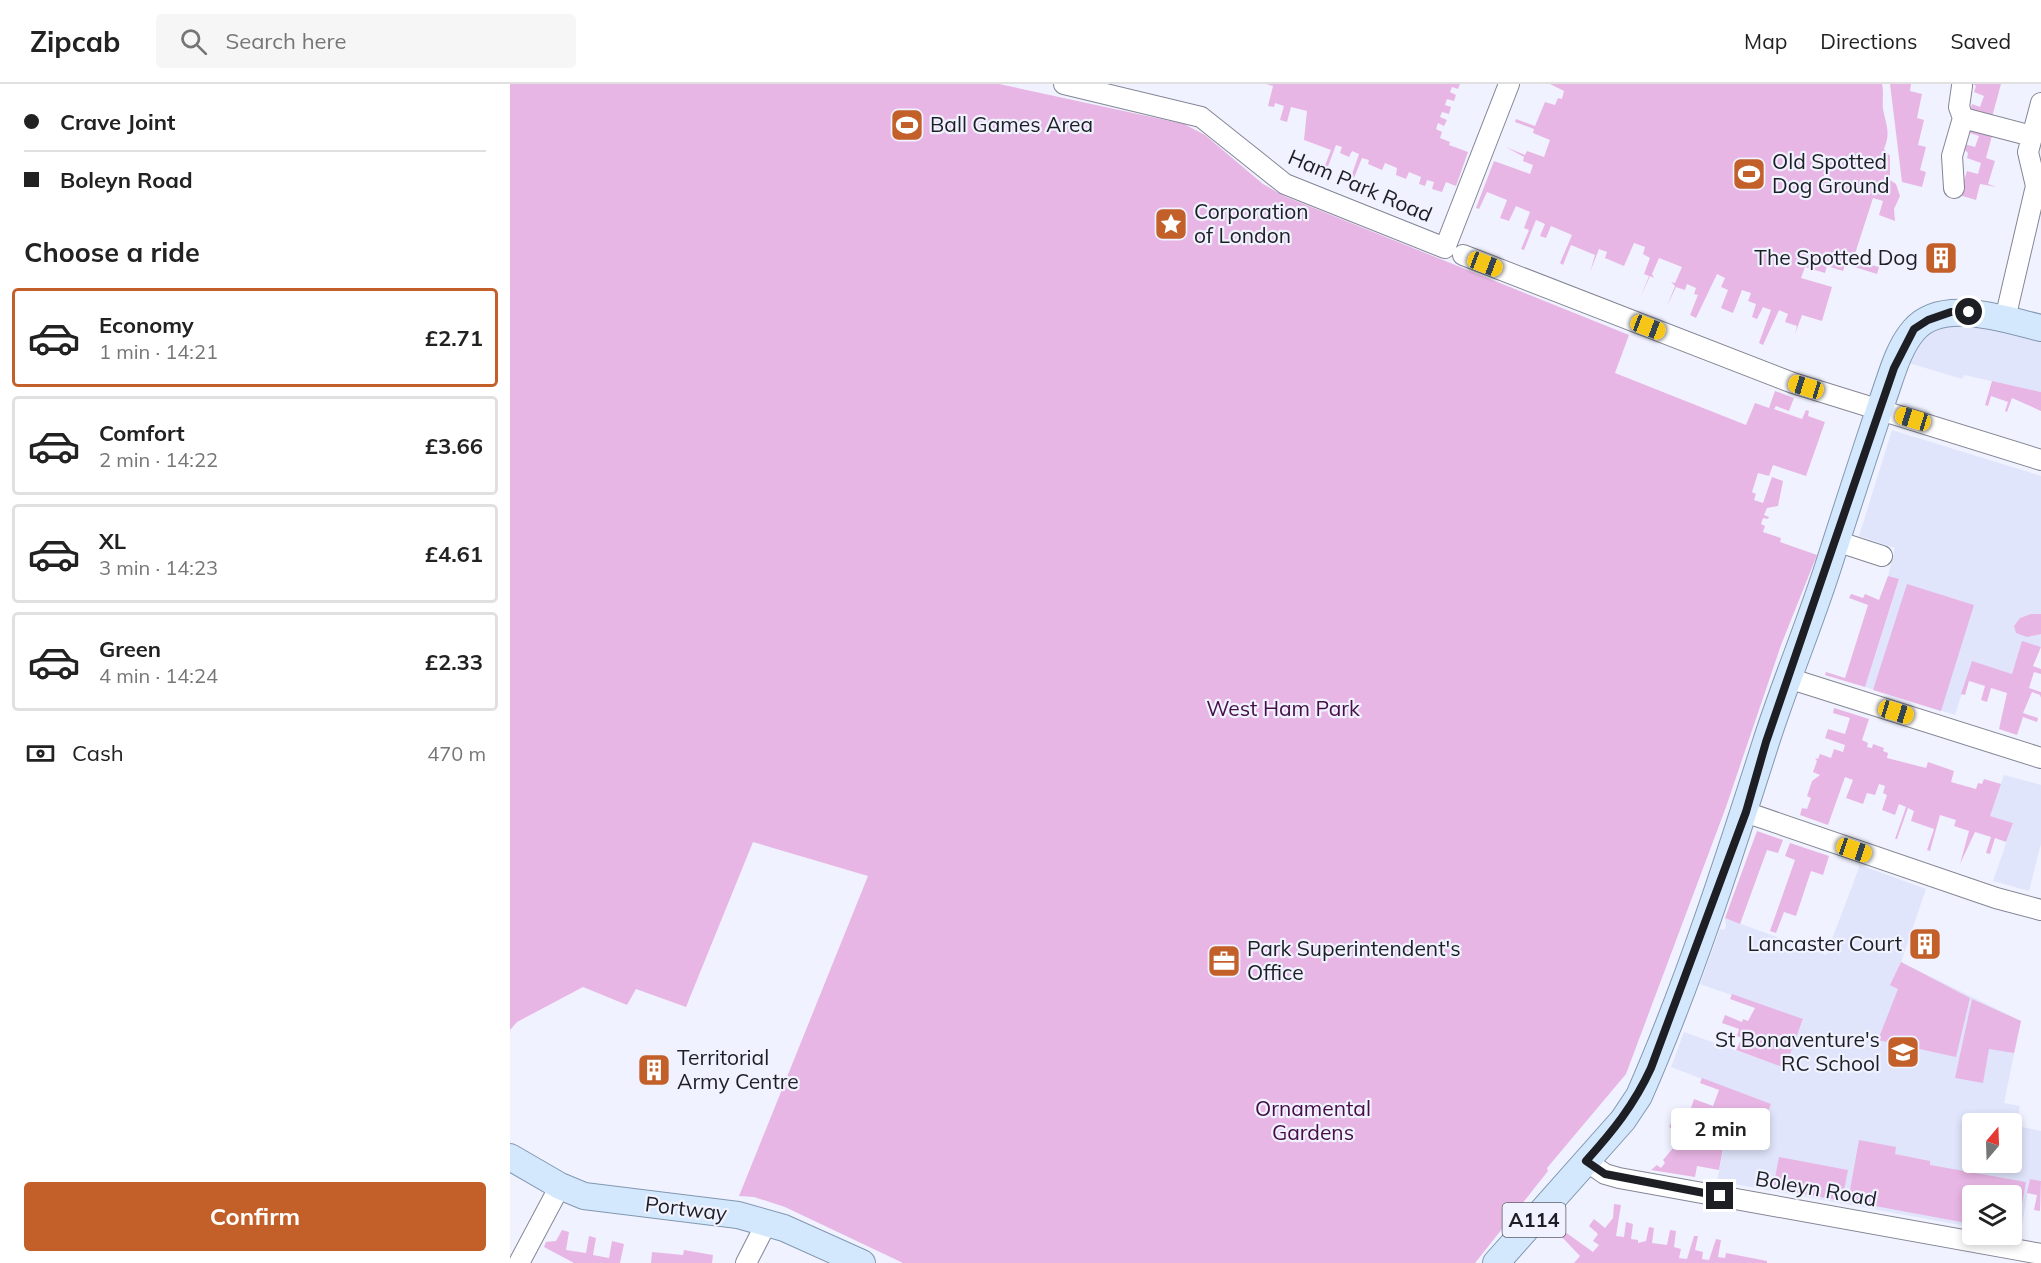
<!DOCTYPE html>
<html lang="en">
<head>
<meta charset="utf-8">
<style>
  :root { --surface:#fff; --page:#f6f6f6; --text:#222; --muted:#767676; --line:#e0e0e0; --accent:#c35f28 }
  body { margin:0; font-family:Mulish,sans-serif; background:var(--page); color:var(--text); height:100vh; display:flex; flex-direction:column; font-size:22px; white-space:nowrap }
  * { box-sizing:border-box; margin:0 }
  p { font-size:20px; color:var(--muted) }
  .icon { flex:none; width:33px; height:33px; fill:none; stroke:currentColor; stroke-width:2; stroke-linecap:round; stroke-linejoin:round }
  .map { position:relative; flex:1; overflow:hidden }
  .panel { display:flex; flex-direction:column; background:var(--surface); width:510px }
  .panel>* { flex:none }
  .top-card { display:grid; align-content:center; height:132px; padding:0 24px; background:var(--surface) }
  .needle { width:39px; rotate:19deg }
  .fabs { position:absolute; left:1452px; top:1029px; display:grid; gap:12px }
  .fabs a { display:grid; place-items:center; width:60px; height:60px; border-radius:6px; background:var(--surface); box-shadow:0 3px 9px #0003; font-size:30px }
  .end { position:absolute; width:27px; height:27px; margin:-14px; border:8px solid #1e1f25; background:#fff; box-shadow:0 0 0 3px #fff }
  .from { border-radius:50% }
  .bubble { position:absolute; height:42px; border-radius:6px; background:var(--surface); box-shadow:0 3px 9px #0003; font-size:20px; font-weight:700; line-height:42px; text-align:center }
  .car { position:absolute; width:18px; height:36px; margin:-18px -9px; border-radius:8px; box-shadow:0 0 4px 2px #0007; background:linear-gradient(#f5c518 24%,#345 0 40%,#f5c518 0 76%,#345 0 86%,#f5c518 0) }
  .top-card b { display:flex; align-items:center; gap:21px; height:57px; font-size:22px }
  .top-card b+b { border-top:2px solid var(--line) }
  .top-card i { width:15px; height:15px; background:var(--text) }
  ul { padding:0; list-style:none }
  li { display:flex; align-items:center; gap:18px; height:99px; margin:0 12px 9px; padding:0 12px; border:3px solid var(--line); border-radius:6px }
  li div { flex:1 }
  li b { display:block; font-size:22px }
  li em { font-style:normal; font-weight:700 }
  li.on { border-color:var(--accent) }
  li>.icon { width:54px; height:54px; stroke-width:1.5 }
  h2 { padding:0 24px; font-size:27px; line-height:72px }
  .pay { display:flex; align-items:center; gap:15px; height:66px; padding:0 24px; font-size:22px }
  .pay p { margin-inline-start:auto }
  .action { display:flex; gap:12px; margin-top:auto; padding:12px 24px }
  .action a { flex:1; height:69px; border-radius:6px; background:var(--accent); color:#fff; font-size:24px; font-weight:700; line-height:69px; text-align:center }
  header { display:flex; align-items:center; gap:36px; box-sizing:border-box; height:84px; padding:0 30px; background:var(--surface); border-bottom:2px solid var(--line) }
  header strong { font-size:28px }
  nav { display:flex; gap:33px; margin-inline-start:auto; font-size:21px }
  .search { width:420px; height:54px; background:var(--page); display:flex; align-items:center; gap:15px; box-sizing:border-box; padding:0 21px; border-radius:6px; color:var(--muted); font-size:22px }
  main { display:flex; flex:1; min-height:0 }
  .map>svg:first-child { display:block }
</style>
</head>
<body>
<header>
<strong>Zipcab</strong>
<div class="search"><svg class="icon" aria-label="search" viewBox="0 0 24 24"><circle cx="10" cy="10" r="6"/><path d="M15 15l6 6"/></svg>Search here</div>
<nav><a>Map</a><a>Directions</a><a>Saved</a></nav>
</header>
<main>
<section class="panel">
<div class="top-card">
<b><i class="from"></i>Crave Joint</b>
<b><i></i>Boleyn Road</b>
</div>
<h2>Choose a ride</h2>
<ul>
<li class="on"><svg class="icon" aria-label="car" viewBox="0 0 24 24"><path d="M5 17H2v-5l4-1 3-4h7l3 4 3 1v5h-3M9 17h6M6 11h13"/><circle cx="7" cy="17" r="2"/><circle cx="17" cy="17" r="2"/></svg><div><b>Economy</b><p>1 min · 14:21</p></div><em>£2.71</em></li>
<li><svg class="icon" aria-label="car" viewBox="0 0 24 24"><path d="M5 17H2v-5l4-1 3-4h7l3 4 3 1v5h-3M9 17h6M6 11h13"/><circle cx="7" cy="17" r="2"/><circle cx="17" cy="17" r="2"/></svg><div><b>Comfort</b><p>2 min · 14:22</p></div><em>£3.66</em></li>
<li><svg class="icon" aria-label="car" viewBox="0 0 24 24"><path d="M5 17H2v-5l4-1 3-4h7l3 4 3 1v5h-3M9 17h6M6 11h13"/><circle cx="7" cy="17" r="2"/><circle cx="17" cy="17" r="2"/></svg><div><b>XL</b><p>3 min · 14:23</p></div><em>£4.61</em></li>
<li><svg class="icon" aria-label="car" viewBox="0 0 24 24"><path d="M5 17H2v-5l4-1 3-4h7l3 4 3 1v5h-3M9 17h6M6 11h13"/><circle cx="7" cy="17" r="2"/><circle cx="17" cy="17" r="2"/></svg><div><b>Green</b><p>4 min · 14:24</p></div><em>£2.33</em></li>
</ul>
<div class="pay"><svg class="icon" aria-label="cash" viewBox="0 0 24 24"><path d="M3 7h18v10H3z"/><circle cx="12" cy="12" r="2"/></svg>Cash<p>470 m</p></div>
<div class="action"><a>Confirm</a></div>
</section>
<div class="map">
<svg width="1531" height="1179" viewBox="0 0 1531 1179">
  <rect width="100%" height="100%" fill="#f0f2ff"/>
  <path fill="#e0e5fb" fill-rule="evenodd" d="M1442,239L1531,253V308L1454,291L1452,295L1399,279L1413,253Z
    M1382,346L1531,392V563L1512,558L1502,590L1462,578L1445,631L1355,603L1389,496L1378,492L1385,464L1349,452Z
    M1494,691L1531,701V760L1519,807L1483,797L1503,739L1480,732Z
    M1350,781L1416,805L1391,878L1511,937L1494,1019L1510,1022L1507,1042L1531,1047V1097L1520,1095L1510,1152L1502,1150V1112H1462V1143L1207,1097L1220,1032L1252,1043L1210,1002L1161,983L1174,948L1275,984L1293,936L1190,900L1210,845L1214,846L1216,843L1215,834L1316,871ZM1462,1040H1502V1078H1462Z"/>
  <path fill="#e8b6e5" d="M0,0H489L674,40L695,51L753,100L774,112L1119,251L1105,289L1236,341L1245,319L1259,324L1265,307L1284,314L1279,327L1266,322L1264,325L1292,335L1296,326L1299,327L1298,332L1315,338L1296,392L1263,381L1259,392L1248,389L1242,408L1246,410L1244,416L1253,419L1262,393L1273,397L1268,422L1257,424L1254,431L1259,433L1258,435L1253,434L1251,440L1255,442L1253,448L1271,454L1270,458L1307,471L1271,561L1216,723L1116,990L1037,1084L1038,1087L965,1179H393L275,1123L244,1113L229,1112L358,792L243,758L176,923L126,905L117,921L73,903L7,938L0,946Z
    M756,0H950L948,5L942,3L940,8L946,11L944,17L937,15L935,21L941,23L939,30L932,28L930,33L937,36L934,42L928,39L926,45L932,48L930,54L940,58L939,61L958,68L946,102L936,98L932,108L922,105L924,98L917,96L915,102L909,100L911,93L899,88L896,95L886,91L887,84L875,79L872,86L858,80L859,76L852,74L844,94L841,93L849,70L842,67L839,73L830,69L832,63L826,61L817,85L814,84L821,66L794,56L797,27L781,23L777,38L770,36L774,22L765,19L764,23L758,22L763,2Z
    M1040,0H1372C1374,9 1372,17 1373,25C1376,41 1381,48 1374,65L1380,72V96L1386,100L1390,112L1384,125L1385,137L1369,131L1373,117L1363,114L1343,176L1369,183L1367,190L1335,180L1333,187L1317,182L1315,189L1295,183L1291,194L1322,203L1312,237L1292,231L1285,250L1287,242L1275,238L1278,230L1269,226L1253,261L1249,259L1261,226L1253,223L1247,235L1242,233L1246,220L1238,217L1241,209L1232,206L1223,229L1211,224L1218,206L1211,203L1215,194L1207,190L1186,234L1180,231L1188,211L1184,210L1186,204L1177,200L1175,206L1166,203L1157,222L1165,202L1161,198L1165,199L1172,183L1149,174L1142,190L1144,194L1140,192L1131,212L1139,192L1134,190L1140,174L1133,170L1135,163L1124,159L1114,182L1095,174L1097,168L1089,165L1080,188L1085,171L1061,161L1053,181L1050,179L1062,151L1041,142L1036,154L1030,152L1035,140L1026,136L1014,166L1011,165L1019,146L1014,144L1020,128L1006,122L999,137L990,134L997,116L977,108L969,125L966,124L984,77L1020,90L1023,81L1013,77L1014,73L996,63L1015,71L1017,67L1034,73L1040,56L1023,49L1024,45L1005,38L1006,35L1025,42L1035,18L1045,21L1048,14L1052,15L1054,7Z
    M1380,0H1401L1400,7L1412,10L1407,34L1414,36L1408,61L1416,63L1410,86L1416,88L1412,103L1392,98Z
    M1463,0H1491L1482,33L1460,28L1462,20L1470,23L1474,12L1464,8L1466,2Z
    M1458,45L1483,48L1476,74L1485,77L1478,100L1487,103L1470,100L1466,116L1449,111L1457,87L1468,90L1471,79L1457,74L1458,69L1453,64L1454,60L1465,63L1469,52L1457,48Z
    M1482,297L1531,308V327L1502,314L1497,328L1495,327L1498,318L1481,312L1478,322L1475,321Z
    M1378,492L1389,495L1355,603L1315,591L1316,588L1335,594L1358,521L1339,514L1341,510L1353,514L1355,510L1369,516Z
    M1397,500L1464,521L1431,627L1363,606Z
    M1521,530H1531V550L1517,553L1506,549L1504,542L1510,534Z
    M1512,557L1531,563L1523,582L1531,585V590L1524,588L1519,604L1531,608V614L1530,611L1522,608L1513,629L1528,634L1527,638L1513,633L1507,651L1489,645L1497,609L1481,604L1477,618L1471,616L1475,602L1459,597L1455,611L1451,610L1462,577L1502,590Z
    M1324,624L1359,635L1352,656L1358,659L1357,663L1362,664L1363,660L1374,664L1373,667L1378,669L1377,674L1416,684L1418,678L1444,687L1441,698L1466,705L1468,699L1472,700L1474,695L1491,700L1480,732L1503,739L1496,758L1485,754L1480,770L1476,769L1481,753L1465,748L1450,780L1459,747L1444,742L1446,736L1430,731L1420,767L1417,766L1424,745L1401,737L1404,727L1398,724L1387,755H1385L1396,723L1389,720L1385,731L1372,726L1377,711L1373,709L1375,702L1369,700L1365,711L1357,709L1353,720L1336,714L1343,696L1335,693L1318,741L1290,731L1292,724L1297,725L1301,714L1297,712L1302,697L1310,691L1303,688L1307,677L1305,674L1308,675L1310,670L1321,674L1324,665L1333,668L1335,661L1315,654L1318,645L1335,650L1340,634L1323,629Z
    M1247,747L1273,756L1268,769L1257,766L1230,840L1215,834Z
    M1280,759L1319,772L1313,791L1301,787L1286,832L1274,828L1266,849L1260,847L1285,776L1275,772Z
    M1391,878L1460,914L1446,973L1368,956L1388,905L1380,901Z
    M1222,910L1293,935L1275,984L1226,966L1232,954L1227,952L1229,945L1212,939L1215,931L1232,938L1233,935L1238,937L1245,924L1220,915Z
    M1462,915L1511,937L1504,969L1479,965L1473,999L1445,994Z
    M1192,994L1261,1020L1252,1043L1214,1030L1208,1051L1215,1053L1209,1086L1187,1082L1185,1093L1141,1086L1147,1081L1151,1084L1155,1079L1153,1076L1163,1064L1161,1062L1173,1053L1159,1043L1161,1039L1179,1045L1181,1041L1193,1044L1198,1029L1181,1024L1184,1015L1203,1022L1209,1006L1190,999Z
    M1349,1056L1386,1063L1385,1070L1420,1077V1081L1516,1098L1507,1148L1502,1147V1112H1462V1140L1338,1117Z
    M1269,1073L1338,1086L1332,1117L1263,1104Z
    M1520,1095L1531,1097L1530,1127L1524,1126L1527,1111L1517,1109Z
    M1104,1120L1111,1121L1106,1152L1114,1153L1116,1138L1123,1140L1121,1155L1128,1156V1159L1136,1157L1139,1143L1144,1144L1142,1159L1157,1161L1160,1146L1166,1147L1164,1163L1171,1165L1169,1174L1177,1175L1184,1152H1188L1185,1166L1193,1168L1192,1175L1199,1176L1206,1155L1211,1156L1208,1173L1215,1174L1216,1169L1257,1177V1179H1064L1070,1172L1048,1149L1051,1145L1083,1168L1089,1161L1083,1157L1088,1150L1079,1142L1084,1135L1095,1144L1103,1134Z
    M52,1146L59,1148L56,1166L76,1169L79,1152L86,1154L83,1171L99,1174L102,1157L114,1160L110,1179H64L34,1163L36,1158L46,1157Z
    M174,1166L203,1171L202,1179H141L142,1168L173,1171Z"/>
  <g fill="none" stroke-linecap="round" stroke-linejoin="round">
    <g stroke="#838694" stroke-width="22">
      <path id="minor" d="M554,0L691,33L775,100L935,164L999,0
        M1453,34L1522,52
        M1444,104L1442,72L1453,34L1449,23L1452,2
        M953,171L1283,299L1531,376
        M1495,235L1526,102L1518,68L1531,19
        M1326,457L1372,472
        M1278,594L1531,674
        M1235,728L1486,814L1531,826
        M1076,1077L1095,1090L1109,1094L1531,1170
        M9,1179L50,1102
        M236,1179L257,1138"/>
    </g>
    <g stroke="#8297b0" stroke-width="28">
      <path id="major" d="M0,1073L50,1102L74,1112L228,1131L274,1144L352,1179
        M986,1179L1113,1036L1129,1012C1179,898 1218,777 1256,658C1275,599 1299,542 1318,483C1336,427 1354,371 1373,315C1381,293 1388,264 1404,246C1432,213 1496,236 1531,244"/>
    </g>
    <use href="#minor" stroke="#fff" stroke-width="20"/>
    <use href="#major" stroke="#d4e8fd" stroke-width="26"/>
  </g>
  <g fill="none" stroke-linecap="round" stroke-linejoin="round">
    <path stroke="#1e1f25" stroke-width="8" d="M1210,1112L1095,1090L1076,1077C1103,1047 1124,1021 1141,984L1236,728L1256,658L1384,284L1404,245L1418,236L1441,228H1459"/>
  </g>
  <defs>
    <g id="stadium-square" transform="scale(1.725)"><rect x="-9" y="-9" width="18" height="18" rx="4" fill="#c35f28" stroke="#f0f2ff"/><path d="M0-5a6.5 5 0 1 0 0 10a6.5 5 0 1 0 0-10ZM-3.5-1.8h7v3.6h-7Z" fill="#fff"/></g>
    <g id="sight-square" transform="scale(1.725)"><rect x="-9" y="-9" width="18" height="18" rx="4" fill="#c35f28" stroke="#f0f2ff"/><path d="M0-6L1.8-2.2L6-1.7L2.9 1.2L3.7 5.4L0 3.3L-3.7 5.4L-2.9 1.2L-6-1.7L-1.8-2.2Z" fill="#fff"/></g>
    <g id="building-square" transform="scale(1.725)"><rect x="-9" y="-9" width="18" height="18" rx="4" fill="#c35f28" stroke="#f0f2ff"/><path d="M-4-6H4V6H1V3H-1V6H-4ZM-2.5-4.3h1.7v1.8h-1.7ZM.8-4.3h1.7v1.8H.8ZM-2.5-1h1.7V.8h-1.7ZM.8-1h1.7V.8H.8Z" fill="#fff"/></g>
    <g id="office-square" transform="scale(1.725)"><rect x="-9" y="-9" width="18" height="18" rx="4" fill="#c35f28" stroke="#f0f2ff"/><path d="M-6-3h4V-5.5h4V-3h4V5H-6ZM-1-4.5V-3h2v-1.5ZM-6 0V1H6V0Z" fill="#fff"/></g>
    <g id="school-square" transform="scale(1.725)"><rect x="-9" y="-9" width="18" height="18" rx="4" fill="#c35f28" stroke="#f0f2ff"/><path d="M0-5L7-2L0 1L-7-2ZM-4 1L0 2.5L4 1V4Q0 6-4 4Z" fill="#fff"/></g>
  </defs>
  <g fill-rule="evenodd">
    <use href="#stadium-square" x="397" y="41"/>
    <use href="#stadium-square" x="1239" y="90"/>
    <use href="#sight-square" x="661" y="140"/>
    <use href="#building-square" x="1431" y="174"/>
    <use href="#building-square" x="1415" y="860"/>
    <use href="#office-square" x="714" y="877"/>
    <use href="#school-square" x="1393" y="968"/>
    <use href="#building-square" x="144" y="986"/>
  </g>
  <g text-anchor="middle" stroke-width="4.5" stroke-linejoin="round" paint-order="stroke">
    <rect fill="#f0f2ff" stroke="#5d5e66" stroke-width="1.5" x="992.5" y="1119" width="63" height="34" rx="4.5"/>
    <g font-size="20" font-weight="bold" fill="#1e1f25">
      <text x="1024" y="1143">A114</text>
    </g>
    <g font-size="21" fill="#1e1f25" stroke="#f0f2ff" text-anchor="start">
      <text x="420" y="48">Ball Games Area</text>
      <text x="1262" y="85">Old Spotted<tspan x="1262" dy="24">Dog Ground</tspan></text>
      <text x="684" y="135">Corporation<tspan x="684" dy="24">of London</tspan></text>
      <text x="1408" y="181" text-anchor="end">The Spotted Dog</text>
      <text x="1392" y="867" text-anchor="end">Lancaster Court</text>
      <text x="737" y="872">Park Superintendent's<tspan x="737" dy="24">Office</tspan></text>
      <text x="1370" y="963" text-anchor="end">St Bonaventure's<tspan x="1370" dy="24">RC School</tspan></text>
      <text x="167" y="981">Territorial<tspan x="167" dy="24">Army Centre</tspan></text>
    </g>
    <g font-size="21" fill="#1e1f25" stroke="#f0f2ff">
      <text transform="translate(850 102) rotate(23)" y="7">Ham Park Road</text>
      <text transform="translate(1306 1105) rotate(10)" y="7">Boleyn Road</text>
      <text transform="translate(176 1125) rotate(7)" y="7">Portway</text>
    </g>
    <g font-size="21" fill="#470d47" stroke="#f0f2ff">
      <text x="773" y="632">West Ham Park</text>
      <text x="803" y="1032">Ornamental<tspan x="803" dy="24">Gardens</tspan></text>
    </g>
  </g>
</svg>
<div class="fabs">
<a><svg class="needle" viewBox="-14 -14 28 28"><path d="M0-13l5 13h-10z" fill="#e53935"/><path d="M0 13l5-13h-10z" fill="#767676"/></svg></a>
<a><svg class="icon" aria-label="layers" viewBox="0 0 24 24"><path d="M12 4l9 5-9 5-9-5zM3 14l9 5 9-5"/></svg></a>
</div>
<i class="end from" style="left:1459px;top:228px"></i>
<i class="end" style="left:1210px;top:1112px"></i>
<div class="bubble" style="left:1161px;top:1024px;width:99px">2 min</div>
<i class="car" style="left:975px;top:180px;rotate:111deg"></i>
<i class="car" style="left:1138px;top:243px;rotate:111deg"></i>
<i class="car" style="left:1296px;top:303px;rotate:287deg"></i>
<i class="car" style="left:1403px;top:335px;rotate:287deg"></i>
<i class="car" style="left:1386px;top:628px;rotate:107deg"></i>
<i class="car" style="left:1344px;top:766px;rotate:109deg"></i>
</div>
</main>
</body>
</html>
